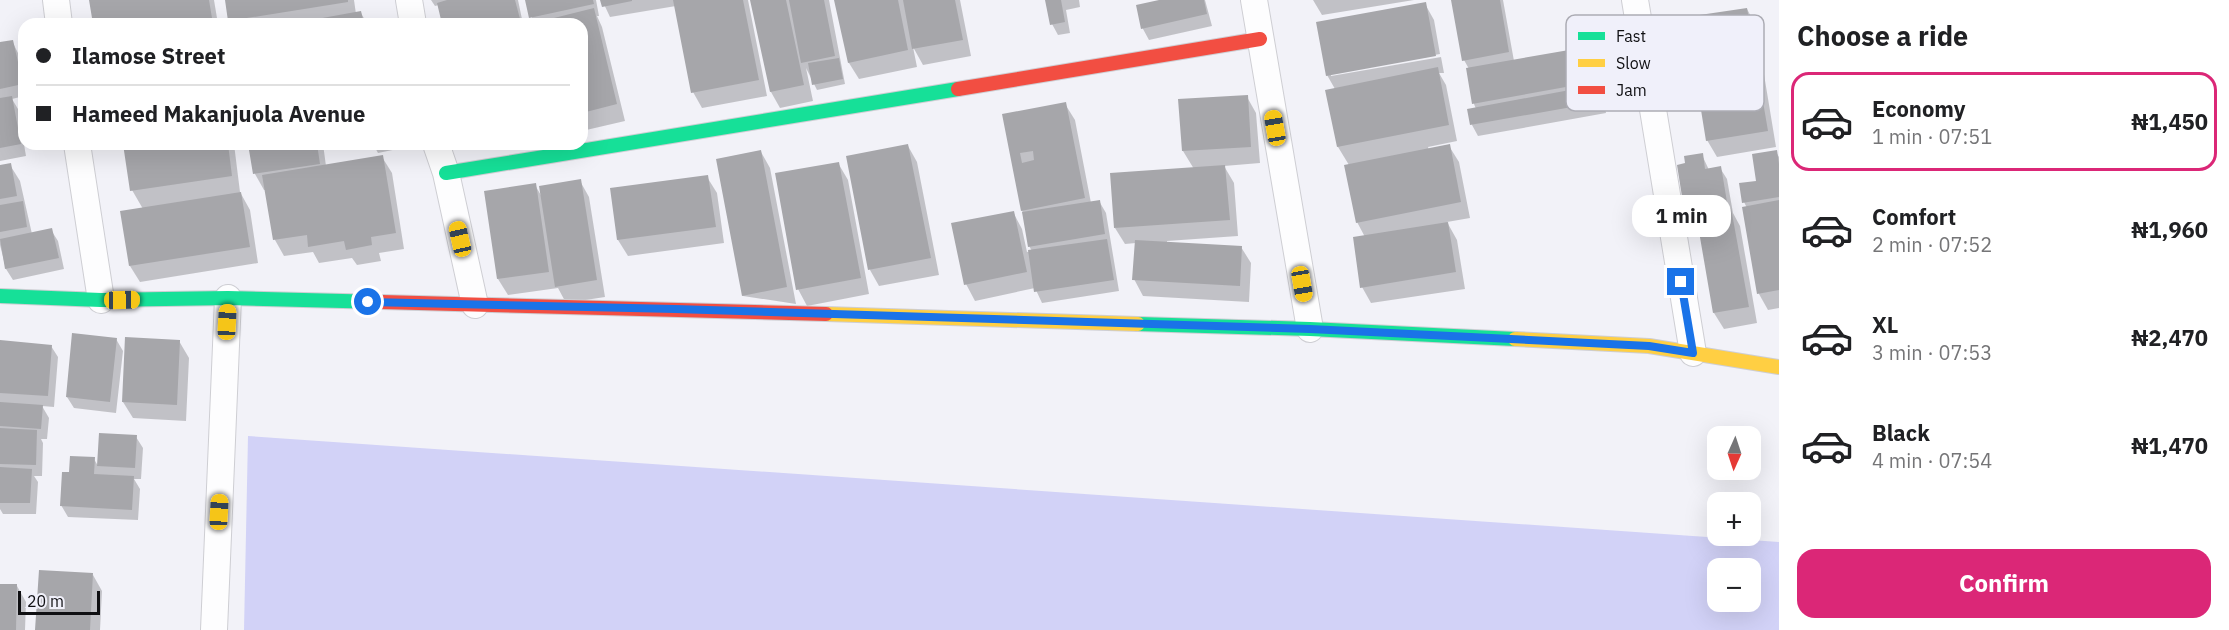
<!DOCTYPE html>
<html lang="en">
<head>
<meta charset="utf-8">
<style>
  :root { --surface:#fff; --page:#f2f2f2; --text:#202124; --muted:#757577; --line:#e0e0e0; --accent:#db2777 }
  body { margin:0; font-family:"IBM Plex Sans",sans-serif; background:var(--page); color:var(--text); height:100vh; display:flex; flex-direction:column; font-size:22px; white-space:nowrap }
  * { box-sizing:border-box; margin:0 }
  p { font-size:20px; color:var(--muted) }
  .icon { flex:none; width:33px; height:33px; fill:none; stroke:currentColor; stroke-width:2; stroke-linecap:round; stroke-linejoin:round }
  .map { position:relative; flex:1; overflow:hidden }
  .drawer { display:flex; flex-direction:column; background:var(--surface); width:450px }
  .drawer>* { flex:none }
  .top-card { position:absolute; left:18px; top:18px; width:570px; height:132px; border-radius:18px; box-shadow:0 6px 24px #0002; display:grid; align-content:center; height:132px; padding:0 18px; background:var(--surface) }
  .needle { width:39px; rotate:183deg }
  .tools { position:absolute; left:1707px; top:426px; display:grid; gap:12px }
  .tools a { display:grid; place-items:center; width:54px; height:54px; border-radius:12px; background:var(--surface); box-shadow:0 6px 24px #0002; font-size:30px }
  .scale { position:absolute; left:18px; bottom:15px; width:82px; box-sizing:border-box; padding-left:6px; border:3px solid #0f0f12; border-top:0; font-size:16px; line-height:21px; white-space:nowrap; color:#0f0f12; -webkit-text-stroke:4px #f0f0fa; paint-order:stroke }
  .end { position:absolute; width:27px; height:27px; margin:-14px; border:8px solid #1a73e8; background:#fff; box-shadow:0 0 0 3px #fff }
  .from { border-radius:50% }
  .bubble { position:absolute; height:42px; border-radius:18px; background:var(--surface); box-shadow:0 6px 24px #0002; font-size:20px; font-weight:800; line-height:42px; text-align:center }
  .car { position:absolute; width:18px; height:36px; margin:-18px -9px; border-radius:8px; box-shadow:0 0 4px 2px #0007; background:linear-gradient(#f5c518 24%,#345 0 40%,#f5c518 0 76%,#345 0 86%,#f5c518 0) }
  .top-card b { display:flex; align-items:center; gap:21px; height:57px; font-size:22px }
  .top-card b+b { border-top:2px solid var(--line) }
  .top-card i { width:15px; height:15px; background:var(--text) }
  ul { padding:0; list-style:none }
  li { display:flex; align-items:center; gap:18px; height:99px; margin:0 12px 9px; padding:0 6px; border:3px solid transparent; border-radius:18px }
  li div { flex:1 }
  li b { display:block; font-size:22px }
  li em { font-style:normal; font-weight:800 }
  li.on { border-color:var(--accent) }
  li>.icon { width:54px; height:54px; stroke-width:1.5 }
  h2 { padding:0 18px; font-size:27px; line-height:72px }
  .button { display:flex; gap:12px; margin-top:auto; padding:12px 18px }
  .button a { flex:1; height:69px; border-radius:18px; background:var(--accent); color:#fff; font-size:24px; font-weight:800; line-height:69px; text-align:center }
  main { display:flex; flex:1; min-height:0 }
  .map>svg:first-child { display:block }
</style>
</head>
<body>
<main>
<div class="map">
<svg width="1779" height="630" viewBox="0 0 1779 630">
  <rect width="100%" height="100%" fill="#f2f2f8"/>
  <path fill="#d2d2f7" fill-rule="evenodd" d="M248,436L1779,542V630H244ZM1718,568H1750V602H1718Z"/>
  <path fill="#0003" d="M90,0H214L218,24H95Z
    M226,0H354L356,14L361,13L367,24H232Z
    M431,0H518L523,24H444L439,5L435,6Z
    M527,0H596L599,16H597L602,27L625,121L582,131V24H534Z
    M602,0H748L767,96L702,108L693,92L676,6L610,17Z
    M752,0H829L845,84L817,90L806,68L813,101L780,108L771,92Z
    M836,0H960L971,56L923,65L913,47L917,67L859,79L849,63Z
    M1047,0H1079L1080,7L1066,10L1070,33L1058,35L1052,24Z
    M1165,0H1205L1212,26L1149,40L1143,29L1138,6Z
    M1313,0H1414L1322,15Z
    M1453,0H1503L1514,61L1568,52L1573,60L1582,59L1592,75L1594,87H1596L1603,98L1606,113L1478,136L1472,125L1476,109L1474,104L1469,69L1464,60Z
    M1425,4L1434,20L1440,54L1331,73V76L1441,57L1444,73H1439L1446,85L1457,141L1428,147L1429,150L1449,146L1459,162L1470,218L1447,222L1457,240L1465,289L1371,303L1362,287L1365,237L1357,222L1349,165L1338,147L1335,89L1327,75Z
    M1747,9L1756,26L1776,147L1717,157L1707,140Z
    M12,41L18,53L24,78V96L12,99L18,109L26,156L0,161V44Z
    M1247,97L1256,113L1260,163L1224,166L1234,183L1238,236L1167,241V243L1241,247L1251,263L1249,302L1143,296L1134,279L1136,243L1125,244L1115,228L1194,169L1183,151L1180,101Z
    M1065,104L1075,120L1091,203L1099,201L1106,213L1119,291L1042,303L1035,288L975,301L966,284L1013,212L1022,229L1027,252L1032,251L1029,246L1004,116Z
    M125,144H234L240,192L250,210L258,263L140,282L130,266L122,212L143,209L132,190Z
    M250,144H323L326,166L382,157L392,173L404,249L379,253L381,261L357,265L352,258L319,263L313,252L284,256L275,240L266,190H264L255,174Z
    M373,144H412V146L378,153Z
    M908,146L917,162L939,275L879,286L870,270Z
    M761,152L770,168L796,304L743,296Z
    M1776,152L1779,157V308L1768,310L1759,294L1747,208L1744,202Z
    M1702,155L1709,170L1720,168L1727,179L1733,213L1740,226L1757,323L1724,329L1714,313L1698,218L1692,219L1685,208L1687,164Z
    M838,163L848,180L869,294L807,306L798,289Z
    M10,165L20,181L32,234L51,230L58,241L64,269L13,280L6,269L0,245V167Z
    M707,177L717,193L724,243L628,256L618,240L612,189Z
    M580,181L589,197L605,297L566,303L558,288L508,295L498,279L535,185L542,197Z
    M116,339L123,351L116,413L74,408L67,397Z
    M179,341L189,358L186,421L133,418L123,402Z
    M0,342L51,346L58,357L54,407L42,406L49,418L47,439H41L43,443L42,476H34L38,482L36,514H3L0,509Z
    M136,437L143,448L141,479H134L140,489L138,520L68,517L61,505L71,474L94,459L98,466Z
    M93,575L102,591L100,630H37Z
    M0,585L17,586L26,602L25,630H0Z"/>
  <path fill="#a6a6aa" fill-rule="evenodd" d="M89,0H209L213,24H93Z
    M225,0H348V2L228,21Z
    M447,0H515L520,19L500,24H442L437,3Z
    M525,0H593L594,4L529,18Z
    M600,0H632V1L602,7Z
    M673,0H743L759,80L691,93Z
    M750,0H786L804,85L770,92Z
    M789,0H824L835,56L801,63Z
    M834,0H898L908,50L848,63Z
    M903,0H955L963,40L912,49Z
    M1045,0H1061L1065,22L1050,25Z
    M1159,0H1204L1207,14L1141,29L1136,5Z
    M1451,0H1500L1509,52L1462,61Z
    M1426,2L1436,56L1326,76L1316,22Z
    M594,8L617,104L582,113V24L534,23Z
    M1747,8L1768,131L1706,141L1686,17Z
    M361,11L364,24H295V23Z
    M13,40L23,84L0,89V42Z
    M1569,50L1571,59L1583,57L1588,83L1472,104L1466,68Z
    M839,58L843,79L812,85L808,63Z
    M1438,67L1449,125L1337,147L1325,90Z
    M1597,85L1600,102L1470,125L1467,109Z
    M1248,95L1251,147L1182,151L1178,99Z
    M12,96L21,144L0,148V98Z
    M1066,102L1085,198L1021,211L1002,114ZM1033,151L1034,160L1022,163L1020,153Z
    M123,144H228L232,176L130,191Z
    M248,144H317L320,164L253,174Z
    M908,144L931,258L868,270L846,156Z
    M1450,144L1461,202L1356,223L1344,165Z
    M761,150L787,287L742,296L716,159Z
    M1777,150L1779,164V197L1742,203L1739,183L1756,181L1752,154Z
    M1703,153L1705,169L1721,166L1727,202L1684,209L1677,165L1685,163L1684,156Z
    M383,155L396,233L371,237L372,245L346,250L344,241L308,247L307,235L273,240L262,175Z
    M839,162L861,278L796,290L775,173Z
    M11,163L17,196L0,199V165Z
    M1225,165L1230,220L1114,228L1110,173Z
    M708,175L716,227L617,240L610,188Z
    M581,179L597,280L555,287L539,186Z
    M536,183L549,272L497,279L484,191Z
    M241,192L250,247L129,266L120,211Z
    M1100,200L1105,234L1028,247L1022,212Z
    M1779,200V290L1757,294L1742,207Z
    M23,201L27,227L0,232V205Z
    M1731,208L1749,307L1713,313L1696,214Z
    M1014,211L1027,272L964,285L951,223Z
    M1448,222L1456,272L1360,288L1353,237Z
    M52,228L59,258L5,269L0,239Z
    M1107,239L1114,280L1034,292L1028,250Z
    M1135,240L1242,246L1240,286L1132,280Z
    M72,333L117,338L110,402L66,397Z
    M125,337L180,340L177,405L122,402Z
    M0,340L52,345L48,396L0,393Z
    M0,402L43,405L41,429L0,426Z
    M0,428L37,430L36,465L0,464Z
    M99,433L137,435L135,468L97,466Z
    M70,456L95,457L94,474L134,476L132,510L60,506L62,472H69Z
    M0,467L32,469L30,503H0Z
    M39,570L93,573L90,630H35Z
    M0,584H17L16,630H0Z"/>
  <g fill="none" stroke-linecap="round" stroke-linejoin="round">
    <g stroke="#ceced3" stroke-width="28">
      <path id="street" d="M56,0L59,24
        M409,0L413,24
        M1254,0L1310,329
        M1635,0L1693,353
        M77,144L101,300
        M436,144L446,173L475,305
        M214,630L228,298"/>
    </g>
    <g stroke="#ceced3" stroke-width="16">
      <path id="fast" d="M446,173L958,89
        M0,296L101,300L228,298L382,302
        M1138,324L1310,329L1515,339"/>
    </g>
    <g stroke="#ceced3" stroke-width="16">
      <path id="slow" d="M826,314L1138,324
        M1515,339L1649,346L1779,367"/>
    </g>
    <g stroke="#ceced3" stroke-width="16">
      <path id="jam" d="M958,89L1260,39
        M382,302L826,314"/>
    </g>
    <use href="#street" stroke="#fdfdfe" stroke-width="26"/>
    <use href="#fast" stroke="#16e098" stroke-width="14"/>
    <use href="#slow" stroke="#ffcf43" stroke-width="14"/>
    <use href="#jam" stroke="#f24e42" stroke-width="14"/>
  </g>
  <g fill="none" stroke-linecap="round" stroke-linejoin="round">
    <path stroke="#1a73e8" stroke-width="8" d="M368,302L675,309L1310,329L1649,346L1693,353L1681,282"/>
  </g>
  <rect x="1566" y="15" width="198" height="96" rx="9" fill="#f0f0fa" stroke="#acacb4" stroke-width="1.5"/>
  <rect x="1578" y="32" width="27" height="8" fill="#16e098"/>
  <rect x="1578" y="59" width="27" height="8" fill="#ffcf43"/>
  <rect x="1578" y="86" width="27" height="8" fill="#f24e42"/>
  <g font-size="16" fill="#0f0f12">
    <text x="1616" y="42">Fast</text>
    <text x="1616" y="69">Slow</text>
    <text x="1616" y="96">Jam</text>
  </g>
</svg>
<div class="tools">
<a><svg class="needle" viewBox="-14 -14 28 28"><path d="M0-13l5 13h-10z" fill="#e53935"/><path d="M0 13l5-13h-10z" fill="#757577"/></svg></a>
<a>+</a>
<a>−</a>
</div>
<div class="scale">20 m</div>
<i class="end from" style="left:368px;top:302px"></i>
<i class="end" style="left:1681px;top:282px"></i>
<div class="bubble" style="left:1632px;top:195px;width:99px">1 min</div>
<i class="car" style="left:1275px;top:128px;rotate:350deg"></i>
<i class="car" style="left:460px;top:239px;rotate:347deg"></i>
<i class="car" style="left:1302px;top:284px;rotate:170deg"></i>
<i class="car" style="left:122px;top:300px;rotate:89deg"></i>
<i class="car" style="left:227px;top:322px;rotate:3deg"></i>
<i class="car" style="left:219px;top:512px;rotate:3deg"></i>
<div class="top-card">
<b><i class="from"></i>Ilamose Street</b>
<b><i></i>Hameed Makanjuola Avenue</b>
</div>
</div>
<section class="drawer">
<h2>Choose a ride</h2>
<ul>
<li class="on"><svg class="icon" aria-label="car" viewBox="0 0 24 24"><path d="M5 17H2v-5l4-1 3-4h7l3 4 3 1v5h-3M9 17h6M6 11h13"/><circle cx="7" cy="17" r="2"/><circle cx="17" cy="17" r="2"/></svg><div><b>Economy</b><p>1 min · 07:51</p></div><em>₦1,450</em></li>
<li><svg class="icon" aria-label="car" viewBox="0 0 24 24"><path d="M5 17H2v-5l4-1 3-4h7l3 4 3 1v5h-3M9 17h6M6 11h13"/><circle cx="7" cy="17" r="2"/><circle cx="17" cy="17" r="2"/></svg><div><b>Comfort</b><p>2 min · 07:52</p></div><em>₦1,960</em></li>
<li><svg class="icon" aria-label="car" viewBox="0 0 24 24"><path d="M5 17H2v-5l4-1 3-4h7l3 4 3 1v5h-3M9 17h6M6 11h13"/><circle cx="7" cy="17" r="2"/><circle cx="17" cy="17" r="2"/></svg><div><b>XL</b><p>3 min · 07:53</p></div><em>₦2,470</em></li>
<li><svg class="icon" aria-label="car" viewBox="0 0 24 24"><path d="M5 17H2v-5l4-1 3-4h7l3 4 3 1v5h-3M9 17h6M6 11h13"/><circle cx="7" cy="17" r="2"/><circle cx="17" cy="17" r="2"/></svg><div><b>Black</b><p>4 min · 07:54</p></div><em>₦1,470</em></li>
</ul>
<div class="button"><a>Confirm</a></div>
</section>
</main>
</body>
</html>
